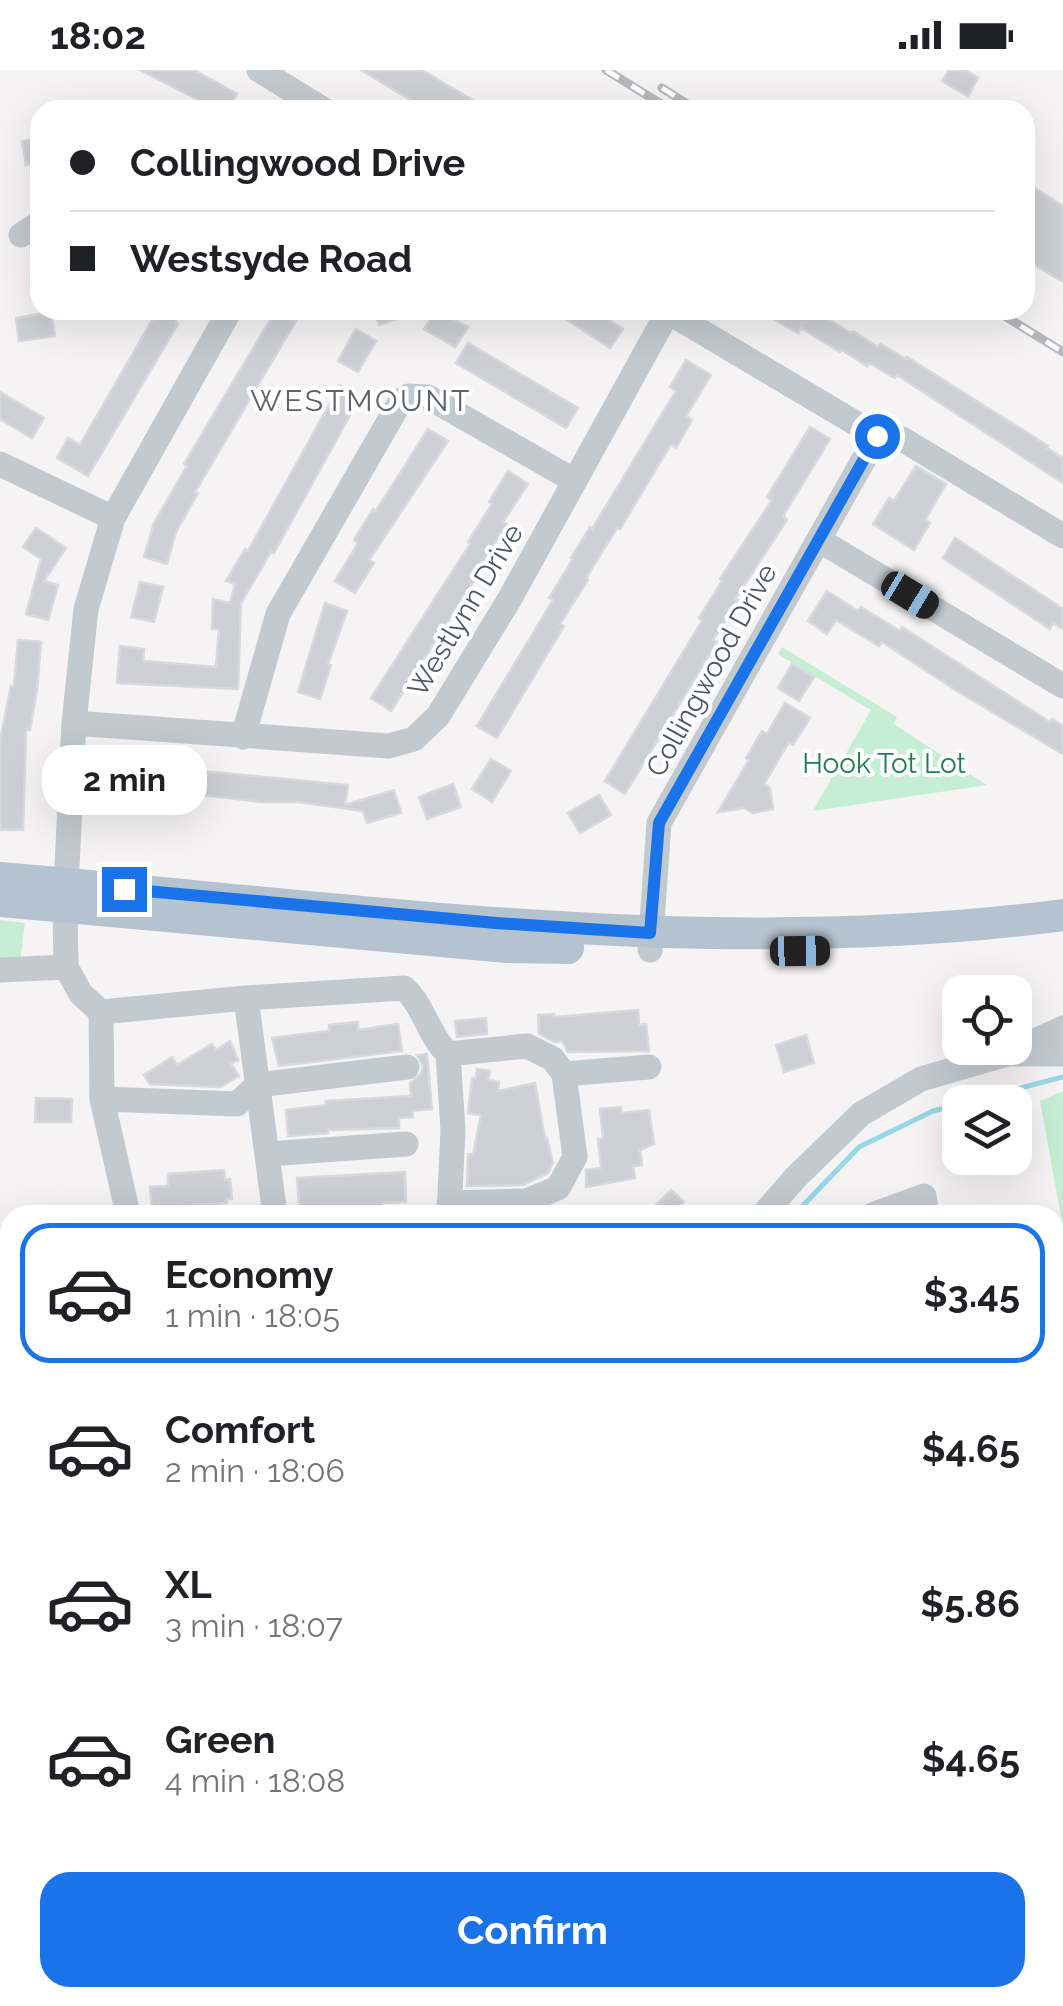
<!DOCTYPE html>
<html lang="en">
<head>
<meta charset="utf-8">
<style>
  :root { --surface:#fff; --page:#f2f2f2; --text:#202124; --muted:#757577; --line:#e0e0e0; --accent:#1a73e8 }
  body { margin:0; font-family:Raleway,sans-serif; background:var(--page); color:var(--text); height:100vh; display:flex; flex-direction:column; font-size:38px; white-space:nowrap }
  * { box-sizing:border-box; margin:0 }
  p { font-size:32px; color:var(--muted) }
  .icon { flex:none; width:55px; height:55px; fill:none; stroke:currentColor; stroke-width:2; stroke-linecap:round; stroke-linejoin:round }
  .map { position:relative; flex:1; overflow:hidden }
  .sheet { position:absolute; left:0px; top:1135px; width:1065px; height:802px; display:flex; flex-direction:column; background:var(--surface); border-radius:30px 30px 0 0; box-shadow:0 10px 40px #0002 }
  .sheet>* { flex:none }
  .hud { position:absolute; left:30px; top:30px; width:1005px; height:220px; border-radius:30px; box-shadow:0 10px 40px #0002; display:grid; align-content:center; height:220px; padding:0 40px; background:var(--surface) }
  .buttons { position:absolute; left:942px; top:905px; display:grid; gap:20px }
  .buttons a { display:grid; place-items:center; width:90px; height:90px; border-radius:20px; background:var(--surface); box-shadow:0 10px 40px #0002; font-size:50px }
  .end { position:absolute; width:45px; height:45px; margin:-22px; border:12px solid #1a73e8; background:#fff; box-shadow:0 0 0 5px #fff }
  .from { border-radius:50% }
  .bubble { position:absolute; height:70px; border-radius:30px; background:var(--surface); box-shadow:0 10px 40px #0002; font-size:32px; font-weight:700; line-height:70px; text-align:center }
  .car { position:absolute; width:30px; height:60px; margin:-30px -15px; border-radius:12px; box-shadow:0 0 8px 2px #0007; background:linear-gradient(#222 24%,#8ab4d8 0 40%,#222 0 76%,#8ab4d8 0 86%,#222 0) }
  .hud b { display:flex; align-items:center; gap:35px; height:95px; font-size:38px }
  .hud b+b { border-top:2px solid var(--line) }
  .hud i { width:25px; height:25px; background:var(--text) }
  ul { padding:18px 0 0; list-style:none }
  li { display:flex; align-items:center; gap:30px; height:140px; margin:0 20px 15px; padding:0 20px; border:5px solid transparent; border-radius:30px }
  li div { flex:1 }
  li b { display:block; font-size:38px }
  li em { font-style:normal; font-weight:700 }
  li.active { border-color:var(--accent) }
  li>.icon { width:90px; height:90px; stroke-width:1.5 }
  .button { display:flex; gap:20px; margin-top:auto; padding:20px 40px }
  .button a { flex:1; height:115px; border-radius:30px; background:var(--accent); color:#fff; font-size:40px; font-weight:700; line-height:115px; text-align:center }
  .status { display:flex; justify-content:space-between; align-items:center; height:70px; padding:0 50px; background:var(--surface); direction:ltr }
  .status svg { height:28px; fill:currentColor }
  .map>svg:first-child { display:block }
</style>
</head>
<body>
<div class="status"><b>18:02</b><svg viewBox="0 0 49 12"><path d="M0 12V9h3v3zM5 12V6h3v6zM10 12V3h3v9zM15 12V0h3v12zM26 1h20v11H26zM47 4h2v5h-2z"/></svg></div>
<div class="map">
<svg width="1063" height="1936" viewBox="0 0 1063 1936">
  <rect width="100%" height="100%" fill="#f5f3f3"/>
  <path fill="#c6eed4" d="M782,577L897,647L894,654L987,715L813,741L871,640L778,584Z
    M0,850L25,853L20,890H0Z
    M1063,1021V1157L1040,1031Z
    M0,1172L10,1175V1270L0,1260Z"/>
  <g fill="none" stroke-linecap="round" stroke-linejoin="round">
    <path stroke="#96d8e7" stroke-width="5" d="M966,1032L1063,1007
      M794,1145L859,1077L933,1041L960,1034"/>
  </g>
  <path fill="#cdcfd4" stroke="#d7d9dd" stroke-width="2.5" d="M140,0H194L237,24L228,40H218Z
    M361,0H422L489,40H427Z
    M949,0H965L978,8L968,26L942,11Z
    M40,69V92L26,95L22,71Z
    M1031,116L1063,136V212L1025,189V126Z
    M158,240H182L175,252L178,254L88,406L57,388L68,368L80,375Z
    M276,240L296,251L195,422L198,423L176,462L167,494L144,487L154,453L187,396L184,394Z
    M374,240H417V242L379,255Z
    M436,240L468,257L455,277L424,259Z
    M552,240H593L623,259L610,278Z
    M778,240H813L851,263L853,261L878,277L880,274L906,289L907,287L1048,376L1047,378L1063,388V413L897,305L895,308L869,293L867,296L842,280L840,282L801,258L798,263L773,249Z
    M51,242L55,266L19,271L16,248Z
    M356,259L376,271L358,302L338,291Z
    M468,273L578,338L566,358L456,293Z
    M686,290L711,305L686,346L692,350L676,378L671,374L620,459L617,458L586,508L588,510L560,554L564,556L497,668L477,656L553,530L549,528L573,489L571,488L590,457L592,459L676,321L670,317Z
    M340,315L360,327L274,483L271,482L241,533L238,619L117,613L120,576L144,579L143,591L216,597L219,559H212L213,529L230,533L235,514L226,511L245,479L248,481Z
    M0,322L44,348L32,368L0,349Z
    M810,357L830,369L783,446L787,450L735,529L738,530L713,570L717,572L625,724L605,711L702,551L699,548L722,511L720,509L772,430L767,427Z
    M428,359L448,371L369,490L374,493L355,523L335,511L358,473L354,470L373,439L376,441Z
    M916,396L946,414L925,450L930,453L914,480L873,454L889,428L894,431Z
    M508,401L528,414L503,452L507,454L482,494L484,495L391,641L371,628L470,474L468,472L492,434L489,432Z
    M36,458L66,478L44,511L58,515L48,550L26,544L41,489L23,477Z
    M955,468L1063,539V559L1053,553L1050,559L943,488Z
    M140,512L163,517L154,552L131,547Z
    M827,521L858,541L861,537L900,561L902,557L1050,652L1052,649L1063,656V684L957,621L882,572L879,576L836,550L827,564L808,551Z
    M325,533L347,541L328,594L331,595L320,629L298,622Z
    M18,570L41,572L37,619L30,660L26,659L23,760H0V671L11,616H14Z
    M792,594L814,607L799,631L778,618Z
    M785,633L810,648L793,675L789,672L764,714L770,718L773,739L753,743L744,738L718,742L749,690L746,688L762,661L767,664Z
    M491,689L511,701L492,732L472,719Z
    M160,697L348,715L345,735L394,720L401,743L367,753L363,741L299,732H262L158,720Z
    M112,705L135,707L132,743L109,741Z
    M453,714L461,737L427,749L419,727Z
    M599,725L611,745L580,763L568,743Z
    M638,940L639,955L646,954L649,981L568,982L562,971L555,972L539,964L538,945L554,944V947Z
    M486,948L487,964L457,967L455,951Z
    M358,952V960L398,954L402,981L279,996L272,968L329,961V955Z
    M806,965L814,993L784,1002L776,975Z
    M230,971L238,990L231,994L239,1006L220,1017L150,1014L144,1005L172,987L177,995L212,974L216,980Z
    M427,984L432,1039L412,1041L413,1047L399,1048V1058L328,1060V1063L288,1066L286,1040L326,1035V1031L411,1026L410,1013L421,1004L423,996L417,985Z
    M477,999L490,1001L488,1010L499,1012L498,1021L535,1013L545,1069L547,1068L553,1093L548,1103L523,1115L467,1116L468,1084H473L481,1045L468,1043L472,1008H476Z
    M36,1028L72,1029L71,1052H35Z
    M621,1037V1043L649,1040L654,1074L640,1080L642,1095L633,1096L635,1108L586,1117V1100L601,1098L598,1069H603L600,1039Z
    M224,1100L225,1110L230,1109L232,1129H227V1133L152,1139L150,1117L168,1116V1104Z
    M405,1102L406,1132L382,1133V1138H357V1142L300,1144L297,1108Z
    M671,1120L684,1132L671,1145H646Z"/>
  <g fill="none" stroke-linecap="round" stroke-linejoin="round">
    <path stroke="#c2cad0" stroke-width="25" d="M259,0L324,40
      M21,165L40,153
      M877,366L902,369L1063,466
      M0,394L113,448
      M819,470L1063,616
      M74,653L389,676L414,669L438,646L509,530L668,242
      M243,667L278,544L400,332L408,326L428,327L575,411
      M650,880L659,753L877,366L665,240
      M0,900L66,897
      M246,928L275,1145
      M101,942L246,928L404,918C425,937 428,965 448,984L453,1060L449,1145
      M448,984L527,976L553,989L564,1004L575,1087L558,1118L526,1131L449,1133
      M1012,984H1063
      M564,1004L649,997
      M102,1029L237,1034L257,1015L407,997
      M268,1084L406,1074
      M131,1145L128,1144L102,1029L101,942L81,924L66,897L65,837L74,653L86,539L113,448L230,240
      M763,1145L796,1107L861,1044L921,1009L1007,984L1063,958
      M872,1145L924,1126L927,1145
      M0,1497L10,1506
      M1055,1662L1063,1681
      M1055,1769L1063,1767
      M525,1936L528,1928"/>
    <path stroke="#b5c2cf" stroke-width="32" d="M0,808C353,838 709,892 1063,845
      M0,831L507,877L568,878"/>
    <g stroke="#b5b8bc" stroke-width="9">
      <path id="rail" d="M606,0L671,40
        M662,18L697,40
        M995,240L1063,282"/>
    </g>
    <use href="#rail" stroke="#fff" stroke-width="5" stroke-dasharray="15" stroke-linecap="butt"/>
  </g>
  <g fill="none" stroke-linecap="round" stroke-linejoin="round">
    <path stroke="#1a73e8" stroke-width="12" d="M124,819L496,853L650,863L659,753L877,366"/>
  </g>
  <g text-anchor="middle" stroke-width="8" stroke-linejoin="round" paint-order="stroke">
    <g font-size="28" fill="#4b565f" stroke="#fff">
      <text transform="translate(465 540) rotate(-59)" y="10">Westlynn Drive</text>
      <text transform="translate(711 600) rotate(-61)" y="10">Collingwood Drive</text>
    </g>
    <g font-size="28" fill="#1e7e4d" stroke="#fff">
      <text x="884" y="703">Hook Tot Lot</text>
    </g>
    <g font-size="30" letter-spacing="2.5" fill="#5f6367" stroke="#fff">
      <text x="361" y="341">WESTMOUNT</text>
    </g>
  </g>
</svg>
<div class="buttons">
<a><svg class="icon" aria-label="locate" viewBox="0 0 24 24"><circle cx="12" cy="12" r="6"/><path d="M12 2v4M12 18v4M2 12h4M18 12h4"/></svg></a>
<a><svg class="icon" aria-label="layers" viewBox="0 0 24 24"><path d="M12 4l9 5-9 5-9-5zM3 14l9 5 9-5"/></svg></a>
</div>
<i class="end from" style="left:877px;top:366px"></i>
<i class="end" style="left:124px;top:819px"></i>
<div class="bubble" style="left:42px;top:675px;width:165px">2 min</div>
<i class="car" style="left:910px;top:525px;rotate:121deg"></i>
<i class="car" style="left:800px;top:881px;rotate:89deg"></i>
<div class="hud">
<b><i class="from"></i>Collingwood Drive</b>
<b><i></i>Westsyde Road</b>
</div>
<section class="sheet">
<ul>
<li class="active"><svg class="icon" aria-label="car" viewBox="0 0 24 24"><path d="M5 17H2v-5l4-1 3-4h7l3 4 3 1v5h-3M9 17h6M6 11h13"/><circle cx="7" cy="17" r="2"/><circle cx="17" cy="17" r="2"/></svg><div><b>Economy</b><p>1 min · 18:05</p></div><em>$3.45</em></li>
<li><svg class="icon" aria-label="car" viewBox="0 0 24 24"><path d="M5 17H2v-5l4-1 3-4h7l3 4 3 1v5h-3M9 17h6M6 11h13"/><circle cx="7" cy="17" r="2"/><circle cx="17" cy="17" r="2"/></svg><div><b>Comfort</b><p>2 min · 18:06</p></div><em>$4.65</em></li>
<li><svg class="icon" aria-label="car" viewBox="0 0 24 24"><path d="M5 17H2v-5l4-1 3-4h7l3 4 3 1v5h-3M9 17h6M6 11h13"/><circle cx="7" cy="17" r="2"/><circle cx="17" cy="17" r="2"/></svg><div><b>XL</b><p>3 min · 18:07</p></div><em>$5.86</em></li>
<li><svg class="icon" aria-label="car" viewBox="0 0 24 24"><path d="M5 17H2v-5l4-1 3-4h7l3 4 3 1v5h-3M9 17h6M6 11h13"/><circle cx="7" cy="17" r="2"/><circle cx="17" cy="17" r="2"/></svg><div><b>Green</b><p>4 min · 18:08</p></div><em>$4.65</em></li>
</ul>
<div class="button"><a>Confirm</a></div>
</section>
</div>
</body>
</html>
